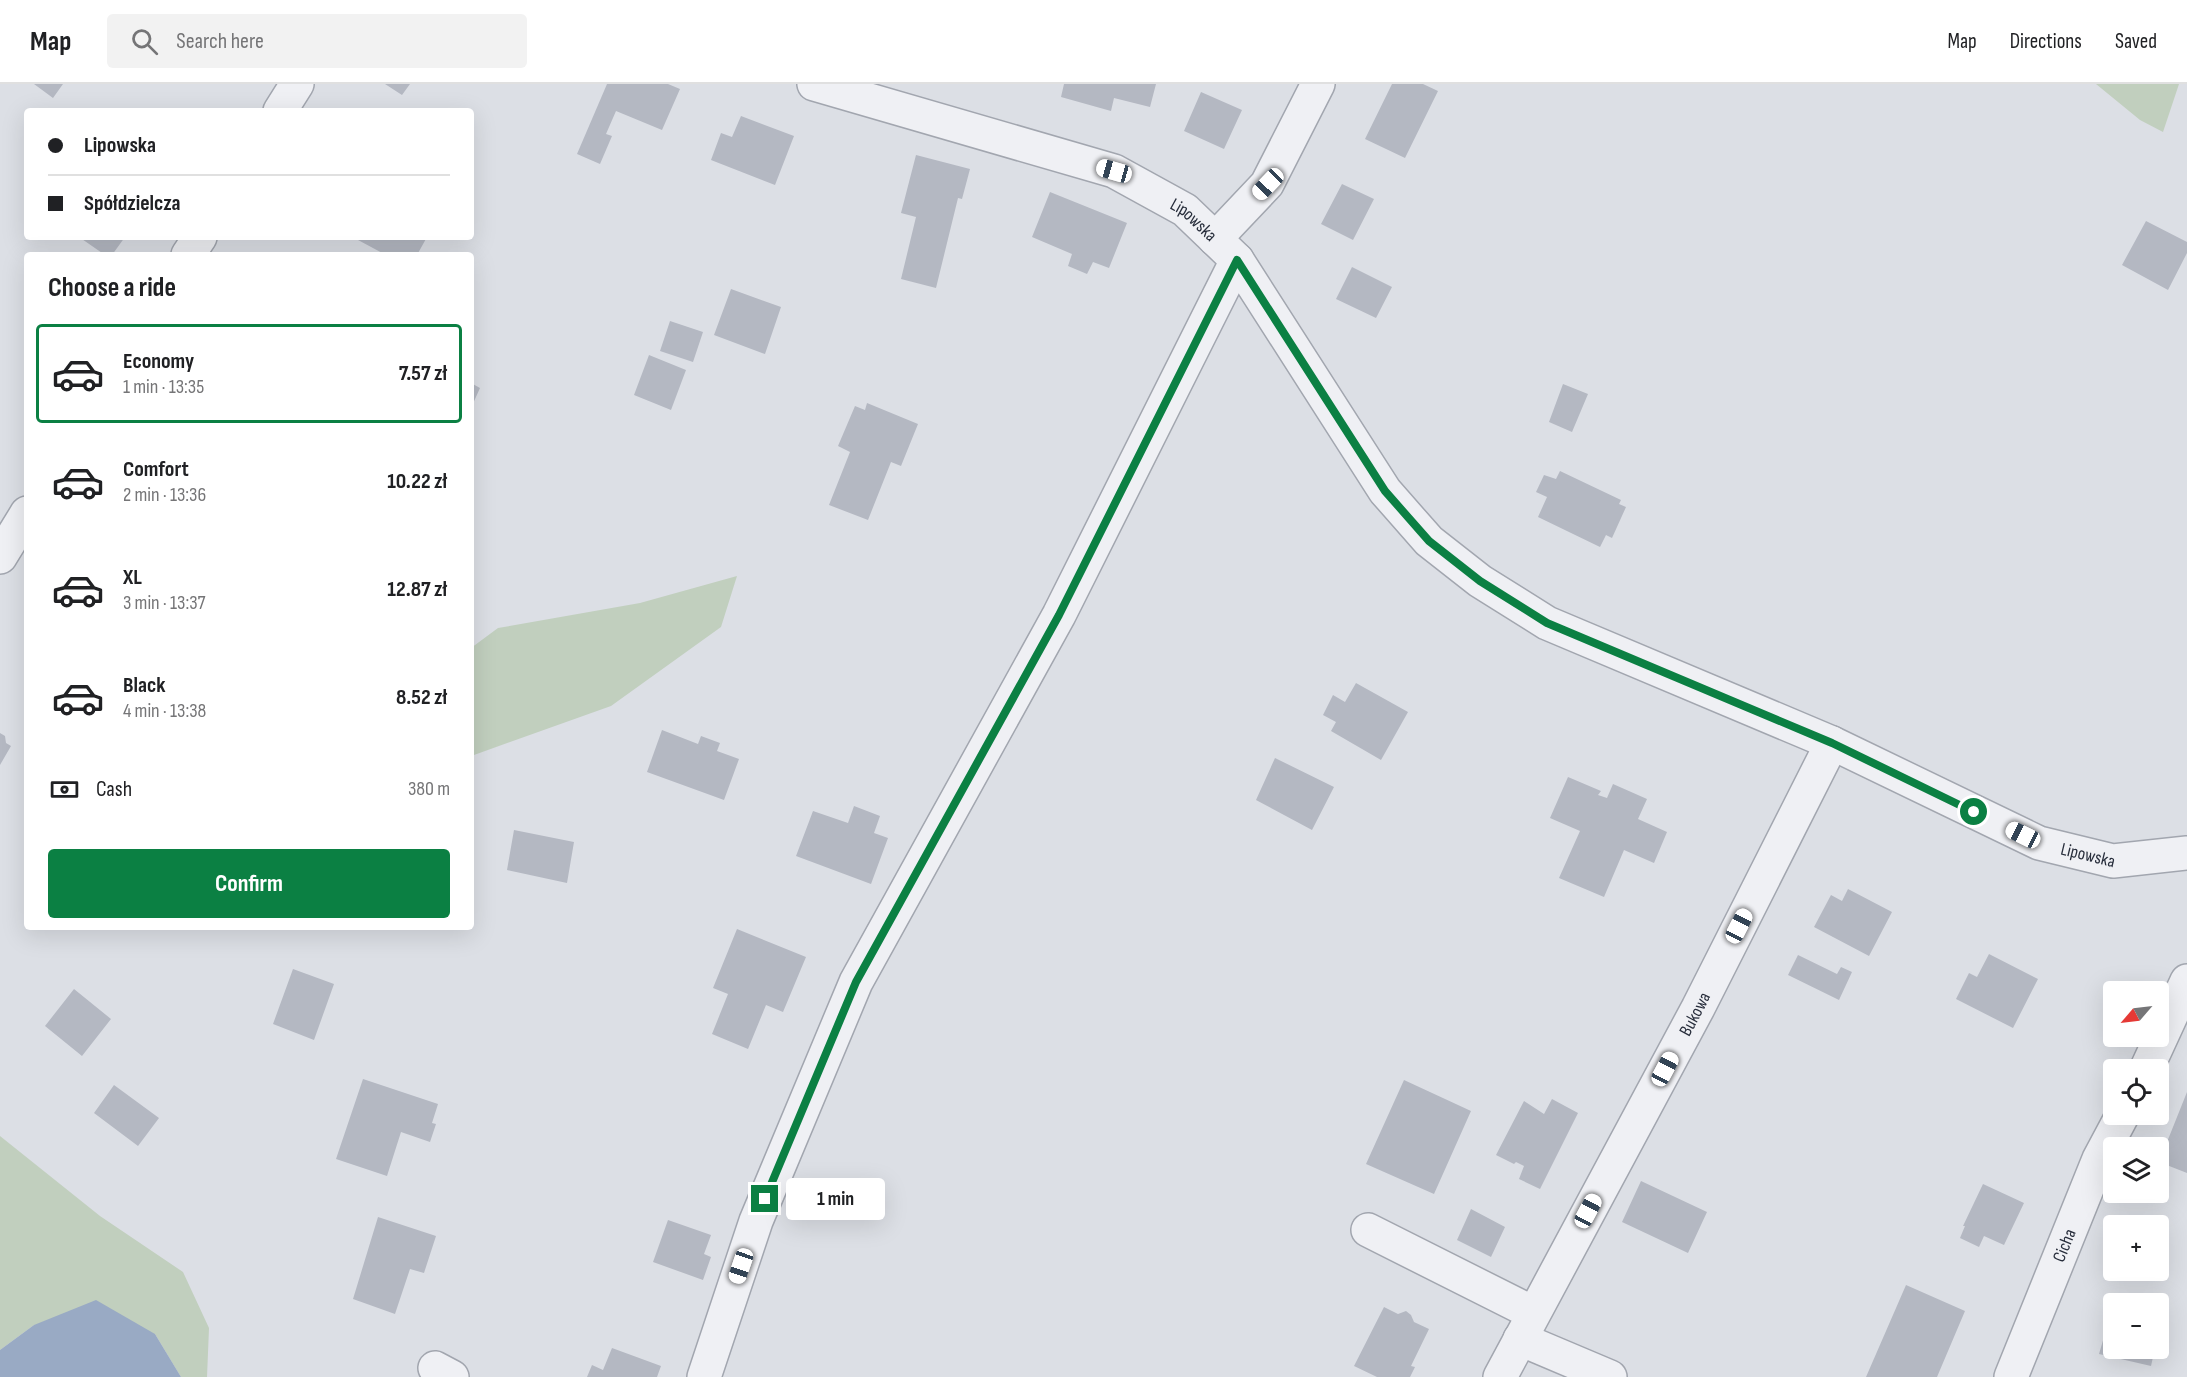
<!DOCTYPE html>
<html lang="en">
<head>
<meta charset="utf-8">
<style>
  :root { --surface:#fff; --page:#f2f2f2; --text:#202124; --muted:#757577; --line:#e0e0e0; --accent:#0b8043 }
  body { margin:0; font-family:"Sofia Sans Condensed",sans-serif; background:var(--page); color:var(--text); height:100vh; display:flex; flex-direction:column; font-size:22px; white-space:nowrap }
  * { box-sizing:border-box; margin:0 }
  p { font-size:20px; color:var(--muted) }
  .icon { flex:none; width:33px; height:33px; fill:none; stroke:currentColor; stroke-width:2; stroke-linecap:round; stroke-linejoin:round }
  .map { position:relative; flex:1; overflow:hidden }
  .side { position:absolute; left:24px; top:168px; width:450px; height:678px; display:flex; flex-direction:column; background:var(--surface); border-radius:6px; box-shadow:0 6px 24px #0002 }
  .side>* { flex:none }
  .guide { position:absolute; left:24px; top:24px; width:450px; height:132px; border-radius:6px; box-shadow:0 6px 24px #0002; display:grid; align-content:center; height:132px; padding:0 24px; background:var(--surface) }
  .needle { width:39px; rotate:242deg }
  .buttons { position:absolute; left:2103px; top:897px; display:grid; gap:12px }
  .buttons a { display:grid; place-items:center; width:66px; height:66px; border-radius:6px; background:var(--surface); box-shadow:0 6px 24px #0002; font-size:30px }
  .end { position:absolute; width:27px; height:27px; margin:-14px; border:8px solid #0b8043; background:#fff; box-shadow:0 0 0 3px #fff }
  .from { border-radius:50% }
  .bubble { position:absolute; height:42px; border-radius:6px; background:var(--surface); box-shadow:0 6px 24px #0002; font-size:20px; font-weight:700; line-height:42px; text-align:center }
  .car { position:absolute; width:18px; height:36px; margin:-18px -9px; border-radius:8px; box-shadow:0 0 4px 2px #0007; background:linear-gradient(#fff 24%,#345 0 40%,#fff 0 76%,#345 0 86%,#fff 0) }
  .guide b { display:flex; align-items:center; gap:21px; height:57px; font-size:22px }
  .guide b+b { border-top:2px solid var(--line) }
  .guide i { width:15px; height:15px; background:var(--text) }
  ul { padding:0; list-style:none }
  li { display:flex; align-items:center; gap:18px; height:99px; margin:0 12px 9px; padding:0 12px; border:3px solid transparent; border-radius:6px }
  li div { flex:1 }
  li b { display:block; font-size:22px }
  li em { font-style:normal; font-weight:700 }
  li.on { border-color:var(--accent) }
  li>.icon { width:54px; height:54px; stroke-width:1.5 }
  h2 { padding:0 24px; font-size:27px; line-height:72px }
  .pay { display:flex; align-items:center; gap:15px; height:66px; padding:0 24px; font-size:22px }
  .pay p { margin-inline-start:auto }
  .primary-button { display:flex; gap:12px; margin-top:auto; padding:12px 24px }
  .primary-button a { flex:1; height:69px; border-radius:6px; background:var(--accent); color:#fff; font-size:24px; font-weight:700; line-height:69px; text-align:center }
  header { display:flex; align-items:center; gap:36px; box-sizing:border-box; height:84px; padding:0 30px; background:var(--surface); border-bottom:2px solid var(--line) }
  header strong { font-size:28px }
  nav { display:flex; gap:33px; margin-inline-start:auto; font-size:21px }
  .search { width:420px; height:54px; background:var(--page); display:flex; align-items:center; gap:15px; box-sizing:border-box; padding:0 21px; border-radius:6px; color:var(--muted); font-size:22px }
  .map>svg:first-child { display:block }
</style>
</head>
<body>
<header>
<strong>Map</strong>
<div class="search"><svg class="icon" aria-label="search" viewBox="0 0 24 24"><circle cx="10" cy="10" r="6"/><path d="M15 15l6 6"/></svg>Search here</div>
<nav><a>Map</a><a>Directions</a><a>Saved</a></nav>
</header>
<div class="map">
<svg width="2187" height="1293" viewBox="0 0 2187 1293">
  <rect width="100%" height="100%" fill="#dcdfe5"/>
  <path fill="#c1cfbe" d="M2096,0H2179L2163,48L2140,36Z
    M737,492L721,543L611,622L474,671L471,667V564L498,544L640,519Z
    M0,1052L100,1132L183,1188L209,1244L207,1293H181L155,1250L34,1241L0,1266Z"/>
  <path fill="#99aac4" d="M96,1216L155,1250L181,1293H0V1266L34,1241Z"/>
  <path fill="#b4b8c2" d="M34,0H63L53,14Z
    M385,0H410L402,11Z
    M607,0H668L680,5L662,46L616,27L606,50L612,52L600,80L577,70Z
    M1064,0H1156L1150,23L1114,14L1111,27L1061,13Z
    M1392,0H1423L1438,7L1405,74L1365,55Z
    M1201,8L1242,26L1224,65L1184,47Z
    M741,32L794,52L775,101L711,76L721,49L732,53Z
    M916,71L970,85L962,115L958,114L936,204L901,195L916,133L901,129Z
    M1342,100L1374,115L1353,156L1321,140Z
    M1050,108L1127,139L1109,184L1093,178L1087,190L1068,182L1072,170L1032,153Z
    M2146,137L2187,158V169L2168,206L2122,181Z
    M79,153H125L112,171H105Z
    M359,153H427L417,171H386L358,156Z
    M1352,183L1392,203L1376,234L1336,215Z
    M731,205L781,223L765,270L714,251Z
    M670,237L703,248L693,278L660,267Z
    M649,271L686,286L671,326L634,311Z
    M471,299L480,304L471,324Z
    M1563,300L1588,310L1572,348L1549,338Z
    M867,319L918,340L901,382L891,378L868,436L829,421L850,368L838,362L855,322L865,326Z
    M1560,387L1621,416L1619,420L1626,423L1612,454L1606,451L1600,463L1538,433L1547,413L1536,408L1544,391L1556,395Z
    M1356,599L1408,628L1381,676L1331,647L1336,638L1323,631L1333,611L1345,618Z
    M662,646L698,660L701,652L720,659L717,667L739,675L724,716L647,688Z
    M0,649L5,652L6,659L11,662L0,681Z
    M1275,674L1334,703L1312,746L1256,716Z
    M1568,693L1601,707L1598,711L1607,714L1613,700L1647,715L1638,735L1667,748L1654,779L1624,766L1604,813L1559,794L1580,747L1550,734Z
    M854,722L880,732L874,749L888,754L871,800L796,772L813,727L848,739Z
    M514,746L574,758L567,799L507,786Z
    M1848,805L1892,828L1869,872L1814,843L1831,811L1842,817Z
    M737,845L806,873L783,928L766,921L748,965L712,950L728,910L713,904Z
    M1989,870L2038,895L2013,944L1956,915L1969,889L1977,893Z
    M1798,871L1837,890L1841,883L1852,888L1839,916L1788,891Z
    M293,885L334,900L314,956L273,940Z
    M74,905L111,935L82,972L45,942Z
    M363,995L438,1020L432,1039L436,1040L430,1058L401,1048L387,1092L336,1075Z
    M1404,996L1471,1027L1434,1110L1366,1080Z
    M114,1001L159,1034L138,1062L94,1029Z
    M2187,1008V1089L2159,1078Z
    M1552,1015L1578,1029L1540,1105L1519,1095L1524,1082L1516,1078L1514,1080L1496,1071L1524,1017L1544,1030Z
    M1641,1097L1707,1128L1688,1169L1622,1138Z
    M1983,1100L2024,1119L2004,1161L1984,1152L1979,1163L1960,1154L1965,1142H1963Z
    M1471,1125L1505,1143L1491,1173L1457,1156Z
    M378,1133L436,1152L424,1189L410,1185L395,1230L353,1215Z
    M668,1136L711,1151L704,1170L711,1173L703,1196L653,1178Z
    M1906,1201L1965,1227L1937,1293H1866Z
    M1384,1223L1398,1230L1406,1227L1411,1231L1414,1238L1429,1245L1411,1282L1415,1283L1410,1293H1377L1354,1282Z
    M2113,1247L2114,1264H2155L2151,1282L2099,1270L2104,1253L2111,1254Z
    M612,1264L661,1282L657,1293H587L592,1281L603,1286Z"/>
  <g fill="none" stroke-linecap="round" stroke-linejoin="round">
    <g stroke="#a2a6af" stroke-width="36">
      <g id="minor">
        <path id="s1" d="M814,0L1114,87L1185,126L1237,176L1385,407L1429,457L1480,497L1547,539L1832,659L2039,759L2113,777L2187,769"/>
        <path d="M280,27L297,0"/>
        <path d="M1215,155L1267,100L1318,0"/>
        <path d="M188,171L200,153"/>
        <path d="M0,473L27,429"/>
        <path d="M2146,986L2187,897"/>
        <path d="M1368,1146L1533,1229"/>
        <path d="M1520,1255L1610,1293"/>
        <path d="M435,1284L452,1293"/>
        <path d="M704,1293L756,1137L856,898L1059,531L1237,176"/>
        <path id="s2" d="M1500,1293L1698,924L1832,659"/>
        <path id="s3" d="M2011,1293L2099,1075L2123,1030"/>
      </g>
    </g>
    <use href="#minor" stroke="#eff0f4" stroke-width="33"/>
  </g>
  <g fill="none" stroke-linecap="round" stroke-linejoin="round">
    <path stroke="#0b8043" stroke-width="8" d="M765,1115L856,898L1059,531L1237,176L1385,407L1429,457L1480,497L1547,539L1832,659L1974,728"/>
  </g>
  <g text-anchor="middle" stroke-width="5" stroke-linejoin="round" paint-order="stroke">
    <g font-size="18" fill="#272d3b" stroke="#eceef3">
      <text dy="6" stroke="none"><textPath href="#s1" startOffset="406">Lipowska</textPath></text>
      <text dy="6" stroke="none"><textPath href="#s1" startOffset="1540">Lipowska</textPath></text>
      <text dy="6" stroke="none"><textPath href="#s2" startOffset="412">Bukowa</textPath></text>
      <text dy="6" stroke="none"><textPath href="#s3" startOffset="142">Cicha</textPath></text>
    </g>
  </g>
</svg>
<div class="buttons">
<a><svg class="needle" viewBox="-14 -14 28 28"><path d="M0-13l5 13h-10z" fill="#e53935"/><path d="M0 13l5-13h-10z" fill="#757577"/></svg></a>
<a><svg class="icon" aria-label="locate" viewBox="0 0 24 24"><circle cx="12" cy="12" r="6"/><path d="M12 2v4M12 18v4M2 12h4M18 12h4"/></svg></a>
<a><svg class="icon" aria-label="layers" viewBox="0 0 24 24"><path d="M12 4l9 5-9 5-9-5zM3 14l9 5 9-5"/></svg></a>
<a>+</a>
<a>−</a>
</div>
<i class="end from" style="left:1974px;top:728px"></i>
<i class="end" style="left:765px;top:1115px"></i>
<div class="bubble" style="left:786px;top:1094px;width:99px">1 min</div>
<i class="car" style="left:1114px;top:87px;rotate:286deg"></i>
<i class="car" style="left:1268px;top:100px;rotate:224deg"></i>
<i class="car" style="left:2023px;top:751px;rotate:296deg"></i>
<i class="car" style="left:1739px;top:842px;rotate:27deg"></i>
<i class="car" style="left:1665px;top:985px;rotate:28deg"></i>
<i class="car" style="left:1588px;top:1127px;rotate:28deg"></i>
<i class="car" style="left:741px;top:1182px;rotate:199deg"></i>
<div class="guide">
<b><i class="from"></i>Lipowska</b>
<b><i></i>Spółdzielcza</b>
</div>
<section class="side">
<h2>Choose a ride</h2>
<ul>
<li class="on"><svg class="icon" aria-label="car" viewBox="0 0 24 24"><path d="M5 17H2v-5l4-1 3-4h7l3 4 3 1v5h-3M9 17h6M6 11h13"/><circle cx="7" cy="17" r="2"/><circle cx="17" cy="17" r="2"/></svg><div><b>Economy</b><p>1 min · 13:35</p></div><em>7.57 zł</em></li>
<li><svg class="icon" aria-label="car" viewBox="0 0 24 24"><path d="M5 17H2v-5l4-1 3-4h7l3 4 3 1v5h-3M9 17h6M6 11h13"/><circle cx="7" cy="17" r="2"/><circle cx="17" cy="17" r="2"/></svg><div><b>Comfort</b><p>2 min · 13:36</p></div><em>10.22 zł</em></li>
<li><svg class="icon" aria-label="car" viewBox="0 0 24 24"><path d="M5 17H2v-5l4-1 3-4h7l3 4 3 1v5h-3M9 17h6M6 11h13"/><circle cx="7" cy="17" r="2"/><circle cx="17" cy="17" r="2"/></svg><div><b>XL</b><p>3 min · 13:37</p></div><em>12.87 zł</em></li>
<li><svg class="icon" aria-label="car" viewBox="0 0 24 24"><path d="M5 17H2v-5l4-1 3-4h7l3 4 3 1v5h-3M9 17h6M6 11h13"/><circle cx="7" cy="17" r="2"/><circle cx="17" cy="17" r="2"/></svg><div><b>Black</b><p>4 min · 13:38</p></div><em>8.52 zł</em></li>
</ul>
<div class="pay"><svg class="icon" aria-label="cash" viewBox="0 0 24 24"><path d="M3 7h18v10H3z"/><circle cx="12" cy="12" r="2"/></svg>Cash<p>380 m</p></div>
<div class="primary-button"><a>Confirm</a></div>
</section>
</div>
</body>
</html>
